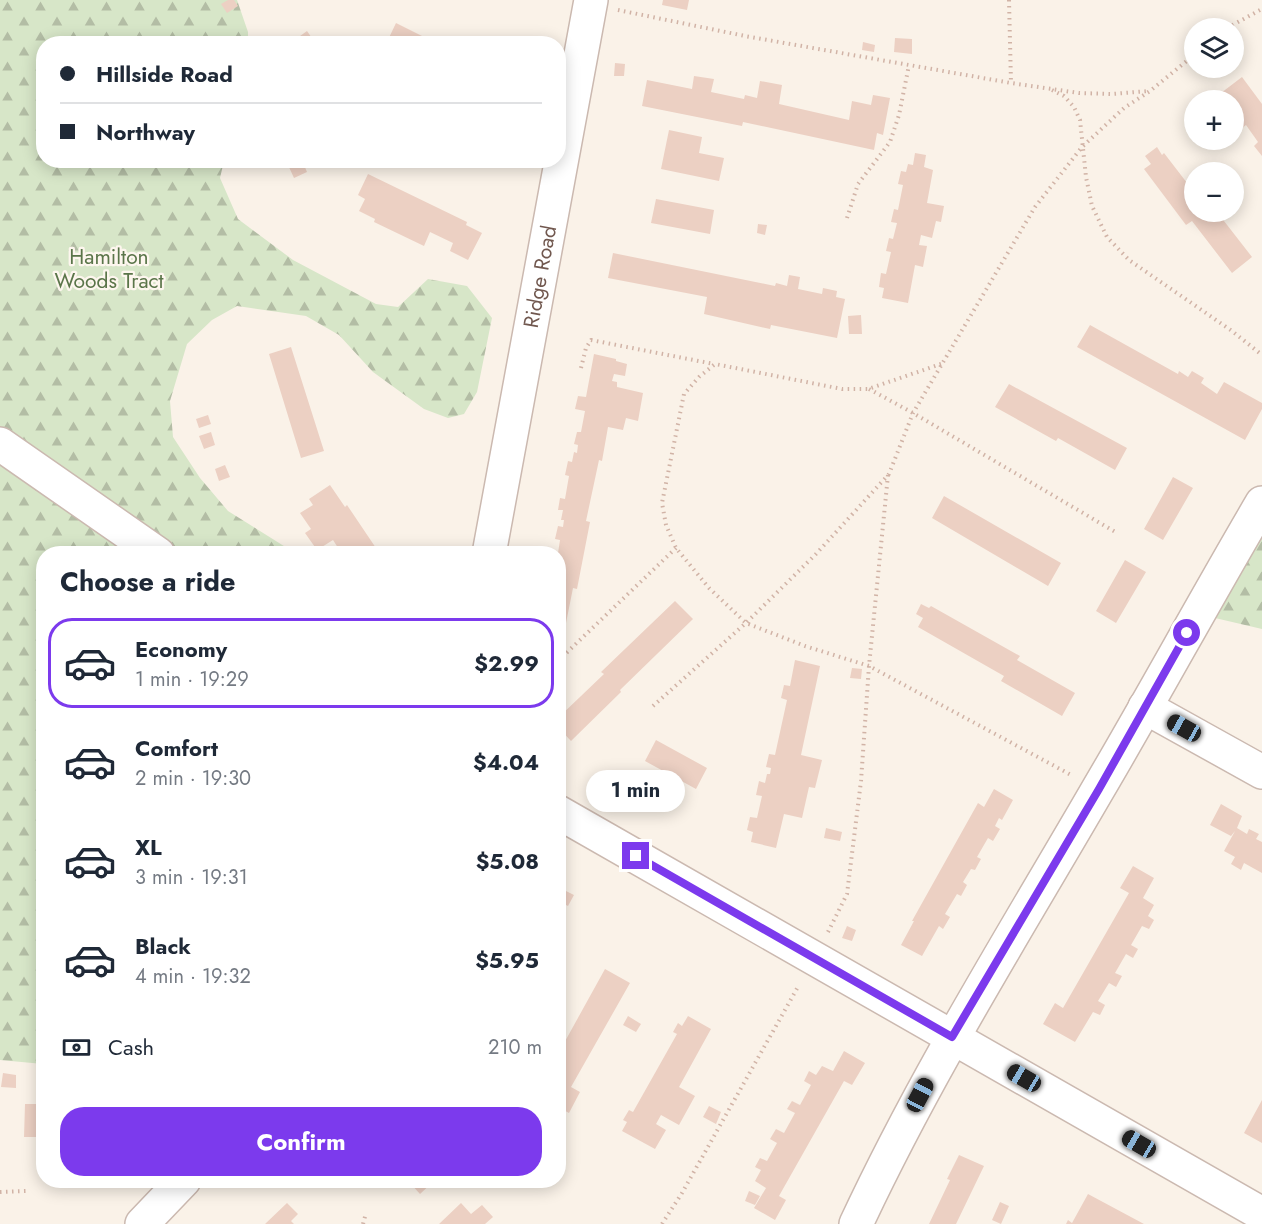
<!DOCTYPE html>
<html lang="en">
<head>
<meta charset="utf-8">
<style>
  :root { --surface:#fff; --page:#f2f2f3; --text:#1f2937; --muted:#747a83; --line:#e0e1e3; --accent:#7c3aed }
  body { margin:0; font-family:Jost,sans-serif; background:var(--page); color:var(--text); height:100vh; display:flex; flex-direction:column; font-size:22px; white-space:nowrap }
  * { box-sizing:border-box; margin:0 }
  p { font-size:20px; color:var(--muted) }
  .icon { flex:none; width:33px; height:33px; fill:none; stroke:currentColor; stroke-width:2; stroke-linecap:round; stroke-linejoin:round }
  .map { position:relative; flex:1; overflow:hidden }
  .side { position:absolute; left:36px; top:546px; width:530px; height:642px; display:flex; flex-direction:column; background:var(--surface); border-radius:24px; box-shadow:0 3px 15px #0003 }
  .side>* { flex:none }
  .banner { position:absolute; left:36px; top:36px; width:530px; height:132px; border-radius:24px; box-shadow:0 3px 15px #0003; display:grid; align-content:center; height:132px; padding:0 24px; background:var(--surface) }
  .fabs { position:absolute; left:1184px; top:18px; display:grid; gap:12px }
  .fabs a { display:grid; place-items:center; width:60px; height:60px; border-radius:50%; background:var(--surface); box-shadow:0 3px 15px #0003; font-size:30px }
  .end { position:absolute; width:27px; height:27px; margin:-14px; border:8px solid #7c3aed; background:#fff; box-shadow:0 0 0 3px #fff }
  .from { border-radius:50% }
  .bubble { position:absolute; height:42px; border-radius:21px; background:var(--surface); box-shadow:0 3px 15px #0003; font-size:20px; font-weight:700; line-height:42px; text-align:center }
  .car { position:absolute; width:18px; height:36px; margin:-18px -9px; border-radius:8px; box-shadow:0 0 4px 2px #0007; background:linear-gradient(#222 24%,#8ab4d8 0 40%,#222 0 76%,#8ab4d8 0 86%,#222 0) }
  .banner b { display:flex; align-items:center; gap:21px; height:57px; font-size:22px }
  .banner b+b { border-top:2px solid var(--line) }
  .banner i { width:15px; height:15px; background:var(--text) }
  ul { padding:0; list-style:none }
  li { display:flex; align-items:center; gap:18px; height:90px; margin:0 12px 9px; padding:0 12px; border:3px solid transparent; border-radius:24px }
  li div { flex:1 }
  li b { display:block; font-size:22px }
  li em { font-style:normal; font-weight:700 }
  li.current { border-color:var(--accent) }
  li>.icon { width:54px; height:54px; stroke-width:1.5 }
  h2 { padding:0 24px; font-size:27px; line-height:72px }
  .pay { display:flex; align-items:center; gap:15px; height:66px; padding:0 24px; font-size:22px }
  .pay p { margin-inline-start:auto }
  .cta { display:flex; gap:12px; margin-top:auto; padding:12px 24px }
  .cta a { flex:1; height:69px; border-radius:24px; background:var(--accent); color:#fff; font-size:24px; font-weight:700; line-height:69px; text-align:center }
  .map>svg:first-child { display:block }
</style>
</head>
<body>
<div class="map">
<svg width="1262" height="1224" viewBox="0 0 1262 1224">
  <defs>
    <pattern id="forest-firs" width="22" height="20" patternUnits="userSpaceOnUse" patternTransform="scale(1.5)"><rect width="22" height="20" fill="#d7e6c8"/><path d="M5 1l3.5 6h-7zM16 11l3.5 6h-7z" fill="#b3bda5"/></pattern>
  </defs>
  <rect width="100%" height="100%" fill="#faf2e8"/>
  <path fill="url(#forest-firs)" d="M0,0H237L248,32V43L44,44V160L224,161L220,178L238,219L293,260L376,304L398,307L428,279L467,286L492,318L477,392L464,414L448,418L424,409L373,372L339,335L306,316L237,306L212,320L187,344L170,401L173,437L200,478L228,511L295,553L44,554L43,1064L0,1060Z
    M1262,503V629L1198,614Z"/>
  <path fill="#ecd0c3" d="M228,0H234L238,6L227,13L221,4Z
    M663,0H689L687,10L662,5Z
    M396,23L438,44H386Z
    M307,31L316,44H289Z
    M895,38L912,39V54L894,52Z
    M863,42L875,45L874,52L862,50Z
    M615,63L625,64L624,76H614Z
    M694,76L714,79L711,92L744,99L745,95L757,98L760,81L782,85L779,104L849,120L852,101L871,105L873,95L890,98L883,135L877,133L874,150L743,122L742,126L642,106L647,80L692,89Z
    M1242,77L1262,104V156L1254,146L1258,142L1246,125L1241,129L1233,119V116L1236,113L1233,109V100H1226L1221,93Z
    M669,130L702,137L699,153L724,158L719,181L661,169Z
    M1157,147L1162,155L1164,153L1194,192V212H1217L1252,257L1232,273L1192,221L1186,225L1144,169L1151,164L1145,156Z
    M915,153L926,155L924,167L933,170L927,203L944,206L941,222L936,221L932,238L921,235L919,245L927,246L923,267L915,265L908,303L882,298L884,288L879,287L881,273L886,274L891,252L886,251L889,238L893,239L897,223L891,222L894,209L898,210L903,185L898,184L901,171L906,172L908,164L913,165Z
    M298,160H302L307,172L294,178L288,165Z
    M368,174L467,222L466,225L482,233L468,260L450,251L453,243L430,232L424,246L374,222L375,219L359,211L365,199L358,195Z
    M656,199L714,210L710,234L651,223Z
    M758,224L767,225L765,235L757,233Z
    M613,253L775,286L776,283L787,286L789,275L800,277L798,289L822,294L823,288L837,291L836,297L845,299L837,338L771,325L770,329L704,314L707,297L608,278Z
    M861,315L862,334H849L848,316Z
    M1090,325L1178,374L1179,371L1188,377L1192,371L1204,378L1201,383L1217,394L1224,382L1262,403V409L1245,440L1077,347Z
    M291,347L324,451L301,458L269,354Z
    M594,354L616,359V361L627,364L625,376L614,374L612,381L617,382V387L643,393L638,421L626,418L623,430L608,427L602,461L599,460L586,521L590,522L577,589L573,588L566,623L558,621V553L560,540L555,539L558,526L563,527L564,520H561L563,510H558L560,498L565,499L569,476L565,475L568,461L572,462L574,452L577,453L578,445L574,444L577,432H581L585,411L575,409L578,396L586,397Z
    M1009,384L1127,448L1115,470L1058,438L1056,441L995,407Z
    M208,415L211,424L199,428L196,419Z
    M211,432L215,445L204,449L199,436Z
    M225,465L230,477L219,481L215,469Z
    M1173,477L1193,488L1163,540L1144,529Z
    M330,485L345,507L347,505L380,554H342L333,540L317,550L305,533L311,529L300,513L313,505L309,499Z
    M944,496L1061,563L1048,586L932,518Z
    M1125,560L1146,572L1116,623L1096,611Z
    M675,601L693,619L620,690L621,692L571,741L558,727V718L604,674L601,672Z
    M921,604L929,608L931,606L1020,656L1017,660L1075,693L1062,716L1001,681L1004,676L918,627L923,618L916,614Z
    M795,660L820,666L801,755L822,760L815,788L809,787L802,818L784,814L776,848L751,842L753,832L747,830L750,817L757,818L762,796L756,795L759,781L765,783L767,774H770L771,768L766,767L769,754L775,755L787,700L781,698L784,685L790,686Z
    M852,668L862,669L861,679L850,678Z
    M656,740L707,768L696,789L645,761Z
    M994,789L1013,800L1002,820L999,818L995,826L1000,829L993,841L988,838L977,857L981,859L975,870L971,869L963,882L967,885L961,896L957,894L945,914L950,917L943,929L939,926L922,956L901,945L914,921H912L978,803L984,807Z
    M1221,804L1242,816L1237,828L1247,834L1249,829L1259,834L1256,839L1262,842V873L1244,863L1241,870L1231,864L1235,857L1224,851L1235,831L1231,836L1210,825Z
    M826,828L842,832L840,841L824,838Z
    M1133,866L1154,878L1143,898L1154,905L1148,916L1154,920L1149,929L1142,926L1131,945L1138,949L1133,958L1126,954L1115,973L1122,976L1116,987L1109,983L1098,1001L1105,1005L1100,1015L1093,1012L1075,1042L1043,1024L1055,1003L1063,1008L1129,893L1120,888Z
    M560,888L574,895L568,906L558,901Z
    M847,926L856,930L852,941L842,938Z
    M605,969L630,983L571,1087L580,1092L569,1113L558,1107V1054Z
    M628,1016L641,1024L636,1032L623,1025Z
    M688,1016L711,1029L679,1087L695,1096L679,1125L661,1115L656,1124L666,1130L655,1149L622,1131L627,1122L623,1120L629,1110L633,1112L677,1034L673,1032L678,1023L682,1026Z
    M844,1051L865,1063L852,1085L844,1081L779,1196L786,1200L775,1220L754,1208L766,1188L755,1181L761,1170L755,1167L760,1158L767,1161L777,1143L770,1139L776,1129L784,1133L795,1113L787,1109L792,1101L800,1105L811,1085L804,1081L809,1071L816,1075L822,1066L833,1071Z
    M3,1073L16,1075V1088L1,1087Z
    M1262,1100V1143L1244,1133Z
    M25,1104H44V1137H24Z
    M709,1106L721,1112L716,1124L703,1117Z
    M959,1155L984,1166L956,1224H929L950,1180L947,1179Z
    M413,1180H435L420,1194L410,1183Z
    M749,1191L760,1196L755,1205L745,1201Z
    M1088,1194L1144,1224H1066L1068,1220L1072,1223Z
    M1000,1202L1009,1206L1001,1224L992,1220Z
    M287,1203L298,1214L291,1221L294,1224H265Z
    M461,1203L471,1214L482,1205L493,1217L485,1224H439Z"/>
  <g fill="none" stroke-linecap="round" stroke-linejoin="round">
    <g stroke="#cbb9b0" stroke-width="36">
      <g id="minor">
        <path d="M0,444L158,554"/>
        <path id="s1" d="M489,554L591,0"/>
        <path d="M1145,707L1262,772"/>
        <path d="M558,812L1262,1214"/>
        <path d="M142,1224L184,1180"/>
        <path d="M856,1224C926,1074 1014,934 1097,791C1153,696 1206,598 1262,503"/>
      </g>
    </g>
    <path stroke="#d1b3a6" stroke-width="4" stroke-dasharray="1.5 4.5" stroke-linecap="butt" d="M1009,0L1011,83
      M618,10L745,36L1011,83L1079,93L1112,94L1149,91
      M1227,28L1262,9
      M1052,90L1064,96L1074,107L1080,120L1086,177L1092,206L1107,237L1129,260L1232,331L1262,355
      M847,218L858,184L890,142L899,115L909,65
      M941,364L868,389H842L715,364L699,377L684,394L662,503L666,525L676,548L709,588L746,623L805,646L869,666L1073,776
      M581,368L586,348L591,340L714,364
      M869,389L913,413L1117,533
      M558,661L676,548
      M653,706L746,623L816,554L889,474L913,413L1035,207L1082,147L1124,108L1150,91L1194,55
      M828,932L847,894L861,781L869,666L888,475
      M0,1192L26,1191
      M363,1224L366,1213
      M662,1224L682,1193L799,985"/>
    <use href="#minor" stroke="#fff" stroke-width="33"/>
  </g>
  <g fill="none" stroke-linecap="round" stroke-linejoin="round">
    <path stroke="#7c3aed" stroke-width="8" d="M636,856L952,1037L1099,789L1187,633"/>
  </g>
  <g text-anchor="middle" stroke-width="4.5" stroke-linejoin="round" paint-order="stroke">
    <g font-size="21" fill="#5a7549" stroke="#fdf6ee">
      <text x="109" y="264">Hamilton<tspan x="109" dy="24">Woods Tract</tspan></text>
    </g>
    <g font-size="21" fill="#71584f" stroke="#fdf6ee">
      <text dy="7" stroke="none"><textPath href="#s1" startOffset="282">Ridge Road</textPath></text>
    </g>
  </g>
</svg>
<div class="fabs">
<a><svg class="icon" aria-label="layers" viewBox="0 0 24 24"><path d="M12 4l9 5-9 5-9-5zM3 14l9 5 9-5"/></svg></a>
<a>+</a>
<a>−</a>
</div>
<i class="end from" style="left:1187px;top:633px"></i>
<i class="end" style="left:636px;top:856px"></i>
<div class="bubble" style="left:586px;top:770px;width:99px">1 min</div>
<i class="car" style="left:1184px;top:728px;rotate:299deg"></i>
<i class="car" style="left:1024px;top:1078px;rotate:300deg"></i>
<i class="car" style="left:920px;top:1095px;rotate:28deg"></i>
<i class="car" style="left:1139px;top:1144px;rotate:300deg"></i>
<div class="banner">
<b><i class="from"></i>Hillside Road</b>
<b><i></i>Northway</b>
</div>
<section class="side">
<h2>Choose a ride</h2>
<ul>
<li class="current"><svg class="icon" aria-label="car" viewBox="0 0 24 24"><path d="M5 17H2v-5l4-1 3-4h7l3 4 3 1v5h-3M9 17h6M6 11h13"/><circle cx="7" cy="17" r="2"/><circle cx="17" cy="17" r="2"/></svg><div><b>Economy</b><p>1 min · 19:29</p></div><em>$2.99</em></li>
<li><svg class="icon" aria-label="car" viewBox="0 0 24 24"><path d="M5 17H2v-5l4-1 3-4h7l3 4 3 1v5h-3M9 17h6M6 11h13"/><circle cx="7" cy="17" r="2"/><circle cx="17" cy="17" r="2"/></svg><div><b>Comfort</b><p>2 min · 19:30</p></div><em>$4.04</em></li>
<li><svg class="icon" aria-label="car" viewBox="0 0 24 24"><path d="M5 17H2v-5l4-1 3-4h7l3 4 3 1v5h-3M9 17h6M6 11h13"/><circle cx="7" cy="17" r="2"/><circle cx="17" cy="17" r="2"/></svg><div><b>XL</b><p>3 min · 19:31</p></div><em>$5.08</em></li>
<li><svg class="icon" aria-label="car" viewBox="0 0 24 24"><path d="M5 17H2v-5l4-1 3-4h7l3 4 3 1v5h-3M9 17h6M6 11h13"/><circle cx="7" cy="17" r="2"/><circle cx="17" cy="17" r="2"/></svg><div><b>Black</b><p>4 min · 19:32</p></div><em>$5.95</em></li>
</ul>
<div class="pay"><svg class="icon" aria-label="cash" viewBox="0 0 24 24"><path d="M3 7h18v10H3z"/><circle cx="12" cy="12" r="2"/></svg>Cash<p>210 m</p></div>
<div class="cta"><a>Confirm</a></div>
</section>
</div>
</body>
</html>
